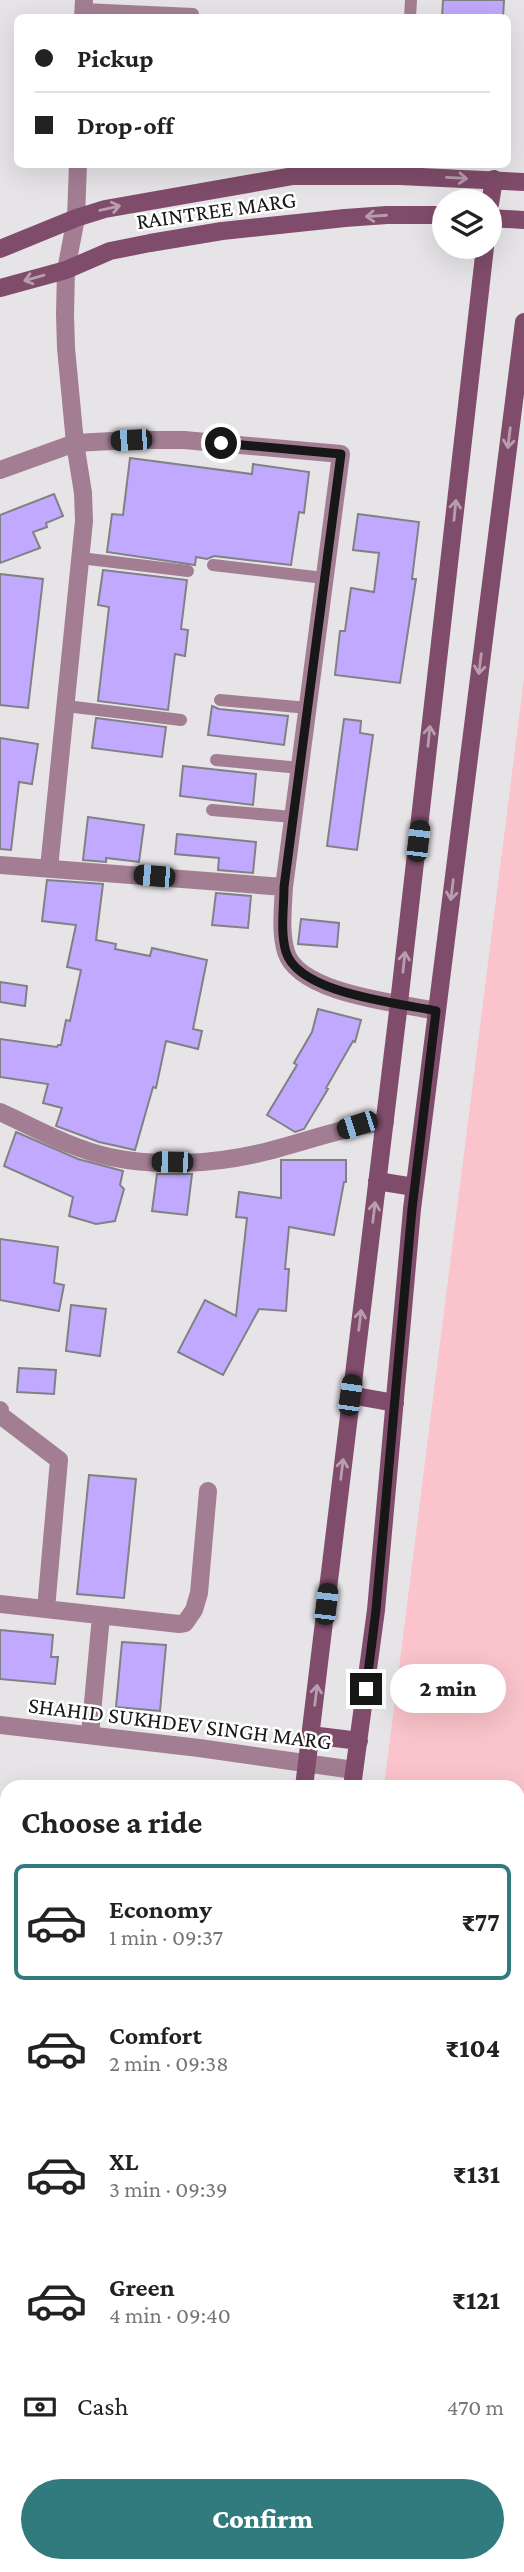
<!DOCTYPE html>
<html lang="en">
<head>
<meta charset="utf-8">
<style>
  :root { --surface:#fff; --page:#f2f2f2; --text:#222; --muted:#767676; --line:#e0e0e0; --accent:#317a7d }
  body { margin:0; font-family:"Crimson Pro",serif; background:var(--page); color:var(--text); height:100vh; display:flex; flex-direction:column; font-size:26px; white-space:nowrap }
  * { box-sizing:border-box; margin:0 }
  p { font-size:23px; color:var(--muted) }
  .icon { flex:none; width:38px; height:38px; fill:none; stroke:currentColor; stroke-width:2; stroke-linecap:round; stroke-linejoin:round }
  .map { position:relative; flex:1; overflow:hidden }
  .panel { position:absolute; left:0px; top:1780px; width:525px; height:793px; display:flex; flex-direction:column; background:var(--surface); border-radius:21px 21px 0 0; box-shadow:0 7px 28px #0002 }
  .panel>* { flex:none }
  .guide { position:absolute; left:14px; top:14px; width:497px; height:154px; border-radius:10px; box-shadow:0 7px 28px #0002; display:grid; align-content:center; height:154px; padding:0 21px; background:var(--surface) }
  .tools { position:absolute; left:432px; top:189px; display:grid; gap:14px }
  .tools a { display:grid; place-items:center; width:70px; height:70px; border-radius:50%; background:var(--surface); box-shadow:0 7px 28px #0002; font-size:35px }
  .end { position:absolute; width:32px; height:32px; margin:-16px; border:9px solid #171718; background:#fff; box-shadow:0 0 0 4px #fff }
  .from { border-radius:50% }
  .bubble { position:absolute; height:49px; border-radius:24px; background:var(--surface); box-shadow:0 7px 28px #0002; font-size:23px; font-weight:800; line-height:49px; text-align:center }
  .car { position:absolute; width:21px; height:42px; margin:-21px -10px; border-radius:9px; box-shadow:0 0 5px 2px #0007; background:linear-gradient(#222 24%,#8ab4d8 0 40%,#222 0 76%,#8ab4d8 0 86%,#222 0) }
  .guide b { display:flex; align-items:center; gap:24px; height:66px; font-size:26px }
  .guide b+b { border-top:2px solid var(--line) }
  .guide i { width:18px; height:18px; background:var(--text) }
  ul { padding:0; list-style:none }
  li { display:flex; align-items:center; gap:21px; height:116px; margin:0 14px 10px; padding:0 7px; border:4px solid transparent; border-radius:10px }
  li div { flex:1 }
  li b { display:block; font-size:26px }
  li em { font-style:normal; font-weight:800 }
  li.selected { border-color:var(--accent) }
  li>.icon { width:63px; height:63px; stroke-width:1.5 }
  h2 { padding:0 21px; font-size:32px; line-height:84px }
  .pay { display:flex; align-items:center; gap:18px; height:77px; padding:0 21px; font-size:26px }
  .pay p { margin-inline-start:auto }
  .primary-button { display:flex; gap:14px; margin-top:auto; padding:14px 21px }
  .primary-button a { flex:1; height:80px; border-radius:42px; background:var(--accent); color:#fff; font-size:28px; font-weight:800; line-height:80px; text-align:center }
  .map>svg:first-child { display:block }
</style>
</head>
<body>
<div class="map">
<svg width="524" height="2572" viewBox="0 0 524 2572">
  <rect width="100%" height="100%" fill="#e6e4e7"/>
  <path fill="#fbc3cb" d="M524,678V2572H285L286,2566H518V1787H384Z
    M0,1808L7,1809V2566H126L125,2572H0Z"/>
  <path fill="#c0a9fe" stroke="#818184" stroke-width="2" d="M443,0H504L503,18H442Z
    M130,458L252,474L253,464L309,472L304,513L299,512L291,565L214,556L207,559L196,557L195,565L107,552L112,514L123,515Z
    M54,494L63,516L46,523L47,527L33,532L40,548L0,563V515Z
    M358,514L419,522L412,579H416L400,683L335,675L340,631H345L351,588L374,592L379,553L353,550Z
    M103,570L187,580L181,629L188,630L185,656L175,654L168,710L98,701L109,607L98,605Z
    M0,574L43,579L28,708L0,705Z
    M212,706L219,709L288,716L284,745L208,735Z
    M96,718L166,727L162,757L92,748Z
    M344,719L361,721L360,733L373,735L357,850L327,846Z
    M0,738L38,744L32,784L19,782L11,850L0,849Z
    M183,766L256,774L253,805L180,796Z
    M88,817L144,825L139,862L106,858V862L83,860Z
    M177,834L256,842L253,873L218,870L219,858L175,854Z
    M47,880L103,884L96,940L116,944L115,949L150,956L152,948L207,960L193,1029L202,1031L198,1049L166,1041L156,1088L153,1087L135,1150L99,1142L56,1126L62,1108L43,1103L48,1084L0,1077V1039L57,1047L58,1045H61L66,1020L70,1021L81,970L67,967L76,925L42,921Z
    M216,893L251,896L248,928L212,925Z
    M301,919L339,923L337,947L298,944Z
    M0,982L27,986L25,1006L0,1002Z
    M318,1009L361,1020L355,1042L353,1041L326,1088L328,1089L304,1129L295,1132L267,1115L297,1065L294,1063L312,1032Z
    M16,1132L78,1159L123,1171L120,1185L124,1189L115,1221L96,1224L69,1216L73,1197L4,1166Z
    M281,1160H346V1182H344L334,1235L289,1227L285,1269H289L286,1311L259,1309L223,1375L178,1352L205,1300L236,1316L247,1218L236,1217L239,1192L281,1198Z
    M157,1174H192L187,1215L152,1211Z
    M0,1239L58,1247L54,1283L64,1285L59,1311L0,1300Z
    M71,1305L106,1309L100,1356L66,1351Z
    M19,1368L56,1370L54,1394L17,1392Z
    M89,1475L136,1479L124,1598L77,1594Z
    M0,1630L53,1635L51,1657H58L55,1684L0,1679Z
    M122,1642L166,1645L160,1711L116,1707Z"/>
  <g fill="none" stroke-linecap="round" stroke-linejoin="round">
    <path stroke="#a37e92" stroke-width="12" d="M83,9L193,14
      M410,18L411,0
      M80,558L188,571
      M213,565L324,578
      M220,700L308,708
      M66,706L181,720
      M216,760L300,768
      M212,810L293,817"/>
    <path stroke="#a37e92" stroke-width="18" d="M83,18L84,0
      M0,470L75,443L131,440H184L341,454L284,887C283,908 280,932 286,952C299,994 399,1003 436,1011
      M0,865L284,887
      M49,868L84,521L83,493L75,443L66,348L65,314L66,270L76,218L78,164
      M0,1112C35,1128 72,1149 110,1157C157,1167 213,1164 260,1153C302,1143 342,1127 385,1122
      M0,1410V1415L59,1460L46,1609
      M0,1604L179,1624L185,1623L194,1610L199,1593L208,1491
      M0,1725L199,1748L354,1770
      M90,1735L101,1616"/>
    <path stroke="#804c6b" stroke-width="18" d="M490,204L494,179
      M490,218L524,220
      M0,249L76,218L105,209L293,176H400L524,182
      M0,288L66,270L110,251L150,243L222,231L345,218L387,215H444
      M377,1181L414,1187
      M350,1395L395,1403
      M311,1735L359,1741
      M304,1787L399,1003L485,247
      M352,1787L376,1610L412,1209L524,322
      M208,2572L209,2566
      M246,2572L247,2566"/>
  </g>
  <defs><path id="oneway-shaft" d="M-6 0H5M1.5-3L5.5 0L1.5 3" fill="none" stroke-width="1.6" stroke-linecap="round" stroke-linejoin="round" transform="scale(1.75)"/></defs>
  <g stroke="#b99dae">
    <use href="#oneway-shaft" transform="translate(457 178) rotate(3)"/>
    <use href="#oneway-shaft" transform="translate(110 208) rotate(-13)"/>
    <use href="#oneway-shaft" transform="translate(376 216) rotate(176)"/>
    <use href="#oneway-shaft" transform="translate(34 278) rotate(164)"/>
    <use href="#oneway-shaft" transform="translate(509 438) rotate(97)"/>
    <use href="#oneway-shaft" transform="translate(455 510) rotate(-84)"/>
    <use href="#oneway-shaft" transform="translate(480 664) rotate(97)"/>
    <use href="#oneway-shaft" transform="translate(429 736) rotate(-84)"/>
    <use href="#oneway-shaft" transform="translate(452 890) rotate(97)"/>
    <use href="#oneway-shaft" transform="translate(404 962) rotate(-84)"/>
    <use href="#oneway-shaft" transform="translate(374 1212) rotate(-83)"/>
    <use href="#oneway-shaft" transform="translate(360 1320) rotate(-83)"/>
    <use href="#oneway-shaft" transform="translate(342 1469) rotate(-83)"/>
    <use href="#oneway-shaft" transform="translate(316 1695) rotate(-83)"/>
  </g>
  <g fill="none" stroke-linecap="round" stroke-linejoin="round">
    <path stroke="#171718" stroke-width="9" d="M221,443L341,454L284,887C284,908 280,932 286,952C299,994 399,1003 436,1011L412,1209L376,1610L366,1689"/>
  </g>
  <g text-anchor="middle" stroke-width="5" stroke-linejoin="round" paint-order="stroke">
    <g font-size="23" fill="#171718" stroke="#fff">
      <text transform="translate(216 210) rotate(-8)" y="8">RAINTREE MARG</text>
      <text transform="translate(180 1723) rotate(7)" y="8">SHAHID SUKHDEV SINGH MARG</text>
    </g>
  </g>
</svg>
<div class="tools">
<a><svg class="icon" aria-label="layers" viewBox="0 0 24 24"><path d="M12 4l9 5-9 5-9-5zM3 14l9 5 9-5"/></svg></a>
</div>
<i class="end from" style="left:221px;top:443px"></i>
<i class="end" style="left:366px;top:1689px"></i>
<div class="bubble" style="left:390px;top:1664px;width:116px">2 min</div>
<i class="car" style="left:131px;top:440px;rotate:267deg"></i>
<i class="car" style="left:418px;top:841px;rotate:7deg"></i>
<i class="car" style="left:154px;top:876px;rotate:275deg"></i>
<i class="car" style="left:357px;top:1125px;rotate:252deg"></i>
<i class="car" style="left:172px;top:1162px;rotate:271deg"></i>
<i class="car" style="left:350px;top:1395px;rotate:8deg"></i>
<i class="car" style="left:326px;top:1604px;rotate:7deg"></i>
<div class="guide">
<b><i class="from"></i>Pickup</b>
<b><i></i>Drop-off</b>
</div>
<section class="panel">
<h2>Choose a ride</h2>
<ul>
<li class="selected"><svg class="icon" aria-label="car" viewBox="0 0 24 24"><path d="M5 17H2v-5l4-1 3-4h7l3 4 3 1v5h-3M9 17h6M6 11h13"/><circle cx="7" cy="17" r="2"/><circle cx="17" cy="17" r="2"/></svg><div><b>Economy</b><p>1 min · 09:37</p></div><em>₹77</em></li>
<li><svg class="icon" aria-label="car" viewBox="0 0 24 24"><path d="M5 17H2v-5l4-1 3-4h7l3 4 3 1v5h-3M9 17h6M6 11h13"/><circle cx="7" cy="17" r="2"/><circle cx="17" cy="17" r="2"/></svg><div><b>Comfort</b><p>2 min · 09:38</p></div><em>₹104</em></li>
<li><svg class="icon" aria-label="car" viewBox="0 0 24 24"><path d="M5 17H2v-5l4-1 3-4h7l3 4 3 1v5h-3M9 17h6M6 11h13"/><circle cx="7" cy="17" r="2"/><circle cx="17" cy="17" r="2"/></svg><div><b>XL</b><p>3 min · 09:39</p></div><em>₹131</em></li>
<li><svg class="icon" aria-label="car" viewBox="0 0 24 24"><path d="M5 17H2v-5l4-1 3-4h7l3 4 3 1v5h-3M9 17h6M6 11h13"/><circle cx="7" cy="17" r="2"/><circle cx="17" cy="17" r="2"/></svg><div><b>Green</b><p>4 min · 09:40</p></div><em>₹121</em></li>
</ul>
<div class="pay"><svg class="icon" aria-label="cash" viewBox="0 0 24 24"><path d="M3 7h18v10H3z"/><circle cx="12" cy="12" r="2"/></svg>Cash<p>470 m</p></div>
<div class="primary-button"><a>Confirm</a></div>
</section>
</div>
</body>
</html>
